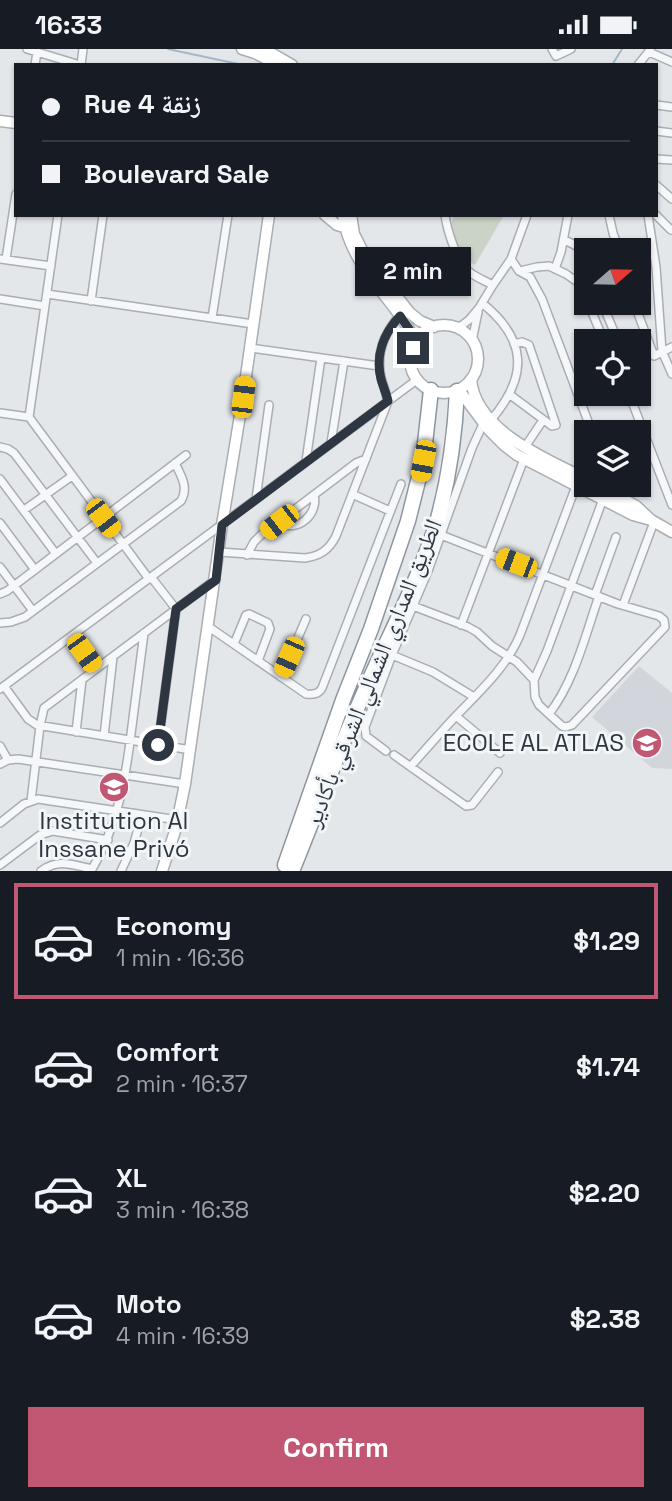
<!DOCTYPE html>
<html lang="en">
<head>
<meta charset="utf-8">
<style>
  :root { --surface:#171b24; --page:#20242c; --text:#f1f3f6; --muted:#9ea1a6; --line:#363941; --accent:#c15772 }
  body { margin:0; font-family:"Space Grotesk","Noto Naskh Arabic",sans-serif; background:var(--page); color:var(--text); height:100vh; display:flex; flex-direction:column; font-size:26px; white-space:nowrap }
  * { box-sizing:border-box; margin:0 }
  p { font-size:23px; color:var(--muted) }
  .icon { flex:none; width:38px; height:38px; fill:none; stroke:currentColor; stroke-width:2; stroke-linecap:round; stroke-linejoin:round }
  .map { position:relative; height:822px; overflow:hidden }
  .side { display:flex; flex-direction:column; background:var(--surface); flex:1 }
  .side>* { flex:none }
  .hud { position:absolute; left:14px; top:14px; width:644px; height:154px; border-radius:0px; box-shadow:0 2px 5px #0004; display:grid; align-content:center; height:154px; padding:0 28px; background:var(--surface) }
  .needle { width:46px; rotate:70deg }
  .buttons { position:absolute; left:574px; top:189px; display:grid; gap:14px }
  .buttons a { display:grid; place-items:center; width:77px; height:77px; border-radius:0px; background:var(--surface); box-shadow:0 2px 5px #0004; font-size:35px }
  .end { position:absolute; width:32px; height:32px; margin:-16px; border:9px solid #2d3641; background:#fff; box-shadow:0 0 0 4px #fff }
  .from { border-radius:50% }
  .bubble { position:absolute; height:49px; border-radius:0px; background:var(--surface); box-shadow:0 2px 5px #0004; font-size:23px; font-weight:800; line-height:49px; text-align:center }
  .car { position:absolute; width:21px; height:42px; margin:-21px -10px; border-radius:9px; box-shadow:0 0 5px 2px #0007; background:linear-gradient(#f5c518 24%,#345 0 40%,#f5c518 0 76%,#345 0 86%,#f5c518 0) }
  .hud b { display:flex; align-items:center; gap:24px; height:66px; font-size:26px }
  .hud b+b { border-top:2px solid var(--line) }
  .hud i { width:18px; height:18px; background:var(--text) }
  ul { padding:12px 0 0; list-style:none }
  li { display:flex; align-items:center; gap:21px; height:116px; margin:0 14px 10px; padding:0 14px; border:4px solid transparent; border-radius:0px }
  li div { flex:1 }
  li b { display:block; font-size:26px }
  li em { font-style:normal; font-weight:800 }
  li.on { border-color:var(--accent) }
  li>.icon { width:63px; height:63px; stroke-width:1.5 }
  .primary-button { display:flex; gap:14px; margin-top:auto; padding:14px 28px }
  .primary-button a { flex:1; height:80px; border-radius:0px; background:var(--accent); color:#fff; font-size:28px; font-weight:800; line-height:80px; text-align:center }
  .status { display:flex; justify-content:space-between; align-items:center; height:49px; padding:0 35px; background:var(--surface); direction:ltr }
  .status svg { height:19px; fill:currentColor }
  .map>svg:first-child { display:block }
</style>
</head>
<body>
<div class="status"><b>16:33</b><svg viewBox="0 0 49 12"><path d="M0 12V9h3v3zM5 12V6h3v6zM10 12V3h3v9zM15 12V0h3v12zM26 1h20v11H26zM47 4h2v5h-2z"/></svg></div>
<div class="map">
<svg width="672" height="822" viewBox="0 0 672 822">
  <rect width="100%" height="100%" fill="#e4e7ea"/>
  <path fill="#d2d6dc" d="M639,617L672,644V720L652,719L592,668Z"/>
  <path fill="#cbd3c6" d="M455,166H504L475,216L461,207L449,177Z"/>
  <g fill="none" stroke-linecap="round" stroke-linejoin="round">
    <path stroke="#a3b8c6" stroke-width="2" d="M168,0L243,16
      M612,16L622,0"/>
    <g stroke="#a9aeb4" stroke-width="10">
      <path id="street" d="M27,0L80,16
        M552,0L556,7L571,0
        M649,3L672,13
        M35,16L37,3
        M81,16L83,0
        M638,16L650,1
        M656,56L672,58
        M656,82L672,84
        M656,110L672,111
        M656,136L672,150
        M58,166L29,368L149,530
        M445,166C447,181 457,213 468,222C475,228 485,232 493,236
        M609,166L613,184L619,201
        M648,166L656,218L662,302L672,325
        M656,166L671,181
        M564,191C579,197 580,199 586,214
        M0,210L51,217
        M6,210L16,145
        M511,210L519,222L530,228L542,250L592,383
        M555,220L561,203L568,166
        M520,222L537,218L549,217L566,225L583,237L586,247
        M47,245L253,275
        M0,250L45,257
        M91,252L103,166
        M482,254C528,291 528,328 491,371
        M588,254L604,292
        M602,254L618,292
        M634,254L654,307L672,298
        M212,269L228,166
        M458,279L469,271L479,259L493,236L511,210L527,166
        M472,292L478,263
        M250,299L379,317
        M509,345L552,377L556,376L529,296L522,293L514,295
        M629,345L672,456
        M0,364L29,368
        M331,394L344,312
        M0,398L8,400L14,404L97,514
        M525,398L543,371
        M306,412L321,309
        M0,430L56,505
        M619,436L627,451
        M352,445L390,462
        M256,450L269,356
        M24,461L72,427
        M279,473C297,485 319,465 314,446
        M0,474L35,521
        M219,503L305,509C320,507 329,501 336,487L387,355C388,346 383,337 381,328C376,305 384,284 400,266
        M247,506L254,493L261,486L356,414L366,410
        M0,518L33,562
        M151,528L176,560L158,696
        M0,545L7,542L186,406
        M595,546L616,488
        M623,556L654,473
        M413,557L468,578L477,583L492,597L517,613L534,631L535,648L539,656L562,677L566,678L572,676L665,578L664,571L659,567L618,555L441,486
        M0,574L11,573L25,568L181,452C189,438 181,427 175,414
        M461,576L524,410
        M209,578L306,645C313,646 319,645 322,639L401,435
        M72,587L96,620
        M234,595L246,566L249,565L268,574L270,580L258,612
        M392,606L433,623L474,648
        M281,628L306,570
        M534,631L547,602L603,450
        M4,637L28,670L37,676L191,701
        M0,640L418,330
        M549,665C575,631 585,587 599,547
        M456,667L500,704
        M76,683L82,631
        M104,687L113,608
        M0,697L8,711
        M386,702L366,687L365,678L392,606L428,522L472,399L483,375
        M394,706L466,757L472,756L498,723
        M0,715L8,711L18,710L185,735
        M411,717C425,701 440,684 455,668C479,643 506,619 520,586L576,437
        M31,752L40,677L44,659L215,531
        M0,774L24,755L38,750L178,771
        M0,816L40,786L53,782L108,791
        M41,822C59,809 72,816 92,820
        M91,822C118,777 126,728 132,677C136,646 140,615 144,584
        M121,822L134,794L142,766"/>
    </g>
    <g stroke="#a9aeb4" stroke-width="13">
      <path id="secondary" d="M242,0L255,4L278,16
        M264,0L292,16
        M0,72L16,74
        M325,166L337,176L344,178
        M343,166C348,204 373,231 395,260C403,271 411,281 415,293
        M351,166L354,185L365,207L410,264L420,272L434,278
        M410 310a34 34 0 1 1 68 0a34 34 0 1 1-68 0Z
        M471,330C475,382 547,410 586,430
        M459,341L489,381L504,396L517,406L633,466L651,471L672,483
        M597,436L636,457L651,471
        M162,822L176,779L185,735L222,476L243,348L269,166"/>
    </g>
    <g stroke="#8d969f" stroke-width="17">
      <path id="highway" d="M285,816L343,651L371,580L408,472L423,412L431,341
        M292,822C317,761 339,699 366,639C390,584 419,531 437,473C449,430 455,386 457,342"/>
    </g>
    <use href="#street" stroke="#f6f7f9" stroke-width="7"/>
    <use href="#secondary" stroke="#fff" stroke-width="10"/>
    <use href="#highway" stroke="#fff" stroke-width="14"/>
  </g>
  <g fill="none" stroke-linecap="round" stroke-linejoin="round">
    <path stroke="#2d3641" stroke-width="9" d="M158,696L176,560L216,531L222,476L388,352C386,344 383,337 381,330C375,306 384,284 400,267L409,280L415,293L413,299"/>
  </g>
  <defs>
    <g id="school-disc" transform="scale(1.575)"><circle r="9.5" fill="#c15772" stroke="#f3f6f8"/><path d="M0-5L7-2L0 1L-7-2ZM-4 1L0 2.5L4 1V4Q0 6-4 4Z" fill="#fff"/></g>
  </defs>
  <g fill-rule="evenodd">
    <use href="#school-disc" x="647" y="694"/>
    <use href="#school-disc" x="114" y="738"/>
  </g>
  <g text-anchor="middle" stroke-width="6" stroke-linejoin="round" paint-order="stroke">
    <g font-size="24" fill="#2d3641" stroke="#f3f6f8">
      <text transform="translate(373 624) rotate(-68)" y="8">الطريق المداري الشمالي الشرقي بأكادير</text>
    </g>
    <g font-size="24" fill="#2d3641" stroke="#f3f6f8" text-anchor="end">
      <text x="624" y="702">ECOLE AL ATLAS</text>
      <text x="114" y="780" text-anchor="middle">Institution Al<tspan x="114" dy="28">Inssane Privó</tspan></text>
    </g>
  </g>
</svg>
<div class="buttons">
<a><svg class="needle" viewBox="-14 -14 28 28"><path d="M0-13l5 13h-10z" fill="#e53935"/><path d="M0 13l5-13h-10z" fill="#9ea1a6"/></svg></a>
<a><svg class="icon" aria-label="locate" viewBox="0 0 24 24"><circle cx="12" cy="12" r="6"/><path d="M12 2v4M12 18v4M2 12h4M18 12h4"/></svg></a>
<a><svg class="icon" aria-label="layers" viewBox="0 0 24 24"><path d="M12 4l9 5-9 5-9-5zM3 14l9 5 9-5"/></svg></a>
</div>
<i class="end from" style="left:158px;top:696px"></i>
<i class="end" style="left:413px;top:299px"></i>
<div class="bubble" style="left:355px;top:198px;width:116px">2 min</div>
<i class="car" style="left:243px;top:348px;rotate:7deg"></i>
<i class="car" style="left:423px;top:412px;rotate:191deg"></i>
<i class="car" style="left:103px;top:469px;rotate:143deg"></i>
<i class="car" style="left:279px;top:473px;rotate:232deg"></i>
<i class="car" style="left:516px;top:514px;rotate:291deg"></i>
<i class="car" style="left:84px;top:604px;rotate:144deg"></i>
<i class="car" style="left:289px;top:608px;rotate:204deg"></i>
<div class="hud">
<b><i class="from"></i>Rue 4 زنقة</b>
<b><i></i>Boulevard Sale</b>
</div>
</div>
<section class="side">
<ul>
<li class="on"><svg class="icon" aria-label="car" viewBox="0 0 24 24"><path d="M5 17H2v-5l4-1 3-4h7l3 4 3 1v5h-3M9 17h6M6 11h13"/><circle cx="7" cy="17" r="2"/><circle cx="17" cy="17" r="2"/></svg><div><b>Economy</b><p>1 min · 16:36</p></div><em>$1.29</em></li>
<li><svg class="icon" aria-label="car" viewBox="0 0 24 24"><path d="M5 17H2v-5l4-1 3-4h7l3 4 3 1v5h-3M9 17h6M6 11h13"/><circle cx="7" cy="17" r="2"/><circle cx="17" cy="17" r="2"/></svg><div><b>Comfort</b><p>2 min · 16:37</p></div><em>$1.74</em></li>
<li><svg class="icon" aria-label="car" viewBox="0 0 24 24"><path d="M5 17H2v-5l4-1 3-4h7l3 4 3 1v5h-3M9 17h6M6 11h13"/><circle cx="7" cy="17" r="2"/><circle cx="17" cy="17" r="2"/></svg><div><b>XL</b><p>3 min · 16:38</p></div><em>$2.20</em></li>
<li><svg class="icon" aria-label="car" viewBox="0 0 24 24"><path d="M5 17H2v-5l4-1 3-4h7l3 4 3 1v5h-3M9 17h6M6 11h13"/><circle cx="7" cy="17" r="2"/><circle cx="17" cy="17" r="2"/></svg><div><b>Moto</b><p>4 min · 16:39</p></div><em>$2.38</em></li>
</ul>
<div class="primary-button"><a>Confirm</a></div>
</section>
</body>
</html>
